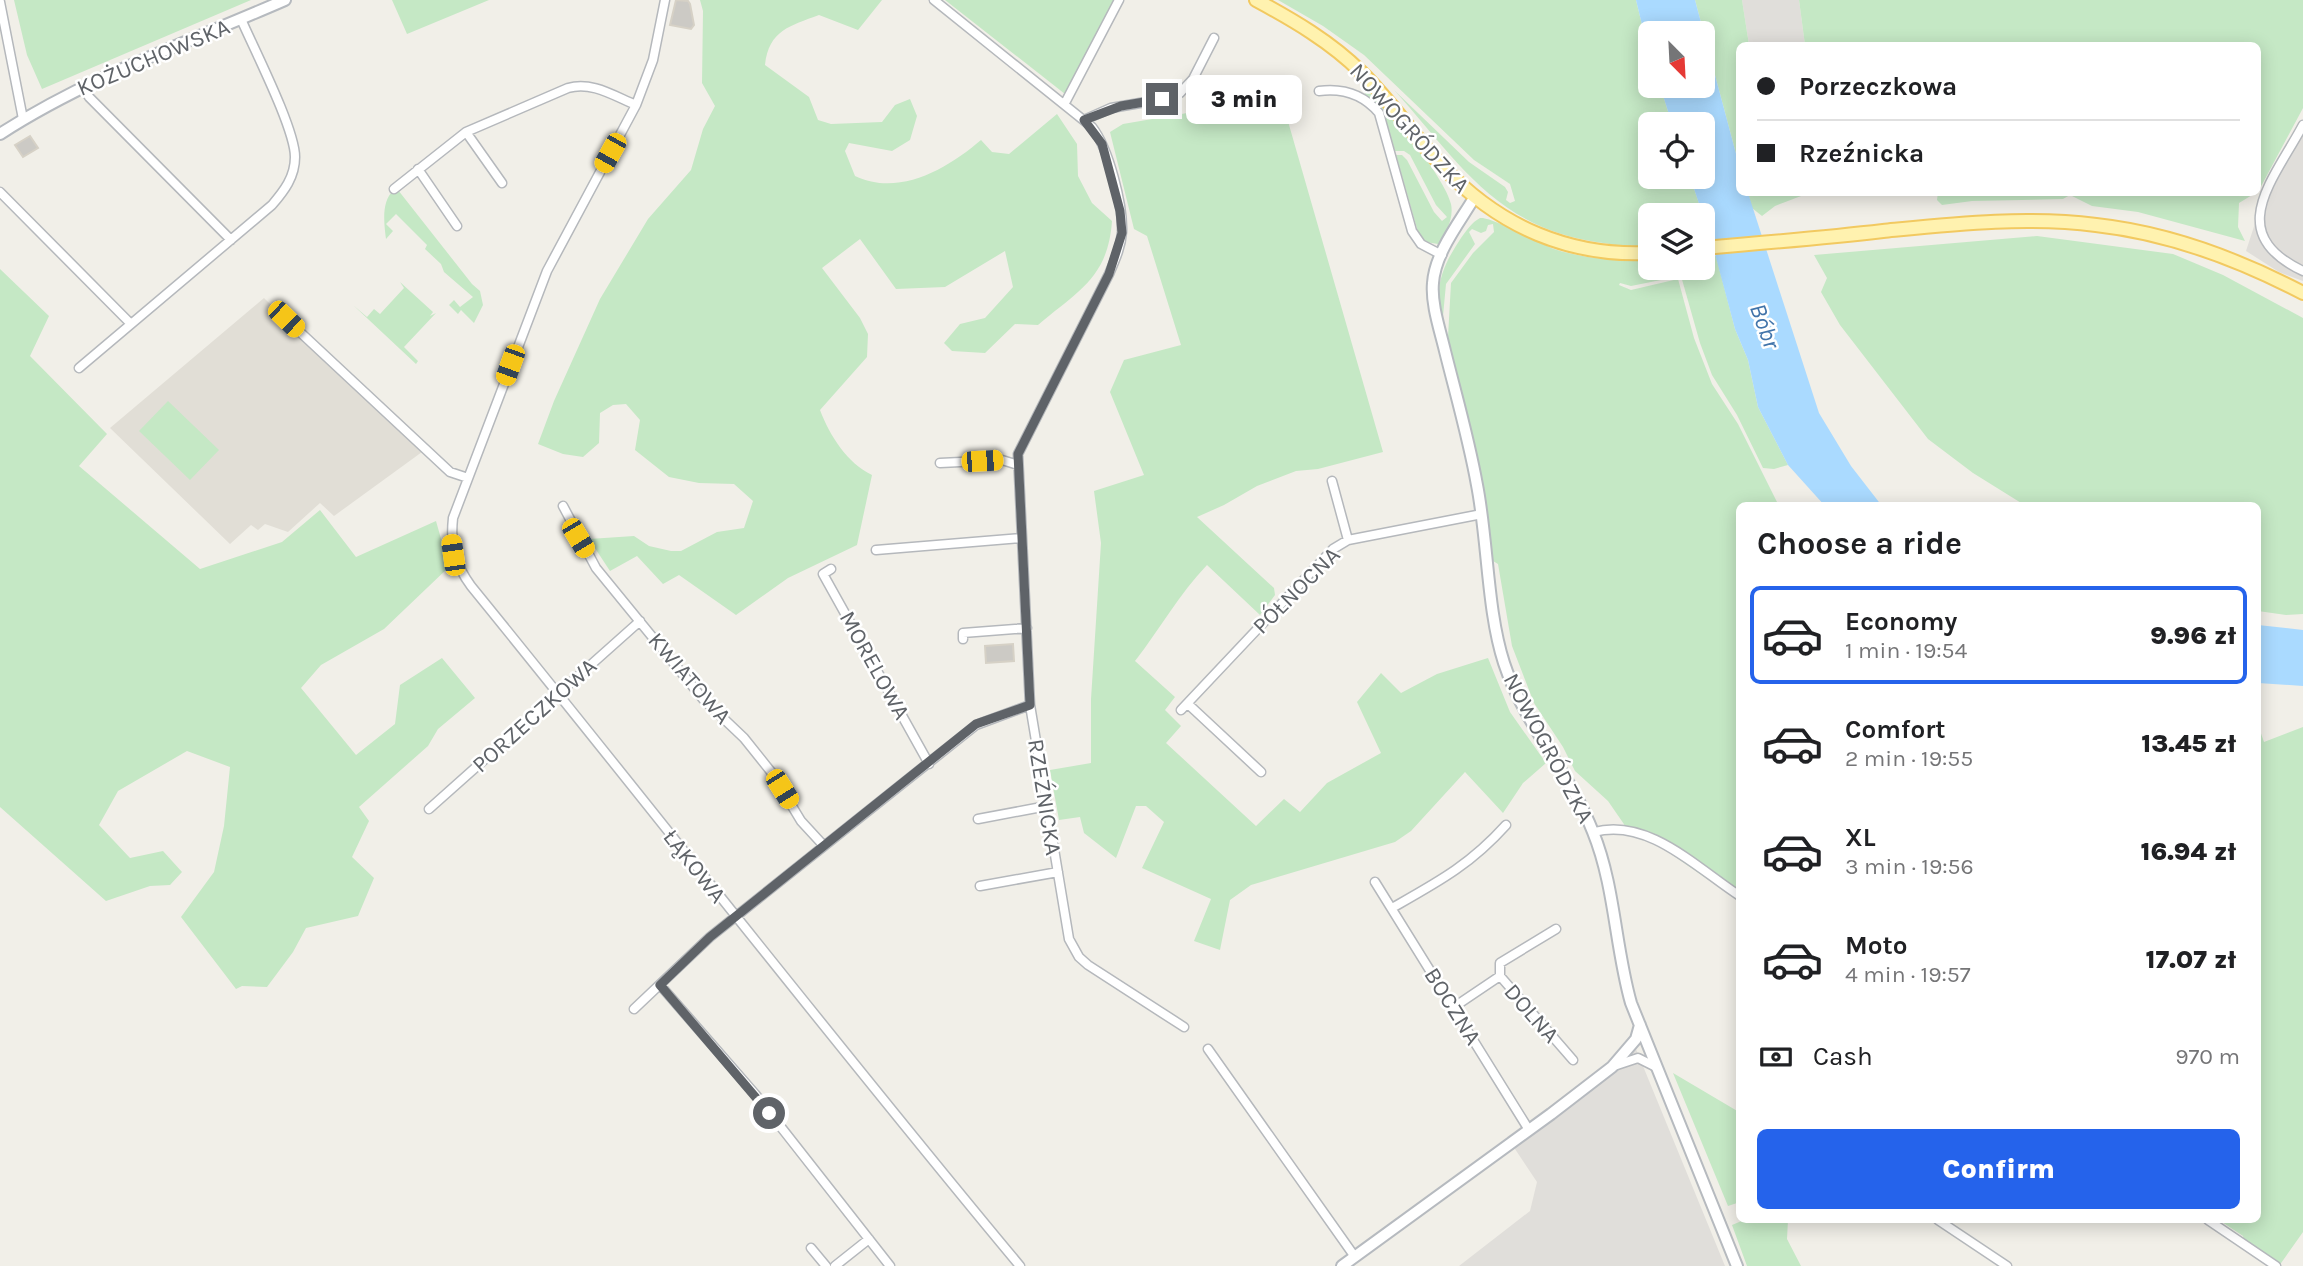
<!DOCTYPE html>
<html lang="en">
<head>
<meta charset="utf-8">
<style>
  :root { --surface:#fff; --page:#f2f2f2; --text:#202124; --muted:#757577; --line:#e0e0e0; --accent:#2563eb }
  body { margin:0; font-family:Karla,sans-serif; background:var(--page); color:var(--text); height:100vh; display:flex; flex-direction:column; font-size:26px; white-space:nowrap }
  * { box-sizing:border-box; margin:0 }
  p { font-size:23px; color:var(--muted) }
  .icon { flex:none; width:38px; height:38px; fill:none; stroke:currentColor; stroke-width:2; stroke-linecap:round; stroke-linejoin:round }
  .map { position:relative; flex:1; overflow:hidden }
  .panel { position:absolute; left:1736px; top:502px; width:525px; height:721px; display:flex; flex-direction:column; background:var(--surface); border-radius:10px; box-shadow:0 4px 18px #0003 }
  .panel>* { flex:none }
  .hud { position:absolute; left:1736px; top:42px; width:525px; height:154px; border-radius:10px; box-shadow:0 4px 18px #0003; display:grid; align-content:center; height:154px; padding:0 21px; background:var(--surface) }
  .needle { width:46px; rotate:156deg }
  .buttons { position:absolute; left:1638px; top:21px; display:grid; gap:14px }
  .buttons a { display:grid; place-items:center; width:77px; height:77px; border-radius:10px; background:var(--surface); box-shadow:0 4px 18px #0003; font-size:35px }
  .end { position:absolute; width:32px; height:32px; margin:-16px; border:9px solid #5f6368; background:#fff; box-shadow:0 0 0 4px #fff }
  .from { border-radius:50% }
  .bubble { position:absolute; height:49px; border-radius:10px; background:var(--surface); box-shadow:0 4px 18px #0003; font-size:23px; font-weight:800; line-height:49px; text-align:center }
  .car { position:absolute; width:21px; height:42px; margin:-21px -10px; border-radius:9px; box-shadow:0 0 5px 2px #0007; background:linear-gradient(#f5c518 24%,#345 0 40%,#f5c518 0 76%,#345 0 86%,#f5c518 0) }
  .hud b { display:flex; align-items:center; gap:24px; height:66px; font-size:26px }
  .hud b+b { border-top:2px solid var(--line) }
  .hud i { width:18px; height:18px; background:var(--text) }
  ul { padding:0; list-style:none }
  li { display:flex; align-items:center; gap:21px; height:98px; margin:0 14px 10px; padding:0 7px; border:4px solid transparent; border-radius:10px }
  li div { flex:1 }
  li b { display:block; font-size:26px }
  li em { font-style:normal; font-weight:800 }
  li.current { border-color:var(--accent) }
  li>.icon { width:63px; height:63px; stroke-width:1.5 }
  h2 { padding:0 21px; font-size:32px; line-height:84px }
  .pay { display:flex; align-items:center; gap:18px; height:77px; padding:0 21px; font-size:26px }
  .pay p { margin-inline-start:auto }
  .action { display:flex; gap:14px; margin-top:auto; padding:14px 21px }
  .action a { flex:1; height:80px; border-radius:10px; background:var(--accent); color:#fff; font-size:28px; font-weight:800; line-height:80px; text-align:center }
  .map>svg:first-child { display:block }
</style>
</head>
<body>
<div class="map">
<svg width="2303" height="1266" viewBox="0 0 2303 1266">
  <rect width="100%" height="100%" fill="#f1efe8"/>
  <path fill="#e0deda" d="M1742,0H1799L1805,45H1749Z
    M2303,126V281L2279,272L2246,251L2262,202Z
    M1636,1049L1725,1266H1459L1530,1211L1537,1182L1507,1137L1580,1084Z"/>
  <path fill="#e1ded6" d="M264,298L422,452L334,516L320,503L288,532L265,524L258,530L251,525L230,544L110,428Z"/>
  <path fill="#c5e8c5" d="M14,0H251L42,89L27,55Z
    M392,0H489L407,34Z
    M700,0H882L858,30L819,15C790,26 769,30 765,65L809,97L818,120L831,124L882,122L895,105L910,99L917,116L910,140L892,151L849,143L845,151L855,176C899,197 947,169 981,140L992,152L1009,154L1057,114L1077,144L1078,176L1092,203L1112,221C1108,278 1078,291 1038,325L1015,324L985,353L952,351L944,343L960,324L985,318L1013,287L1005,251L945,287L896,289L860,239L822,268L860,318L868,334L867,357L820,410C830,436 847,463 872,475L857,545L788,578L736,615L679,575L663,584L637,556L610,571L589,539L634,536L649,546L671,551H681L717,532L744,528L753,501L734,484L699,483L669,477L635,450L640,420L626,404L613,405L600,413L599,443L583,457L563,454L538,444L554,401L600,299L648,219L691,170L703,129L715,106L702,83L703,11Z
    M945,0H1116L1065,94Z
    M1278,0H1636L1650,58V86H1660L1672,124H1650V177H1690L1703,215H1650V245C1638,250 1617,245 1603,243C1496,229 1459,162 1394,90L1469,162L1505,187L1508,192L1506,200L1510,203L1515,201L1510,184L1474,160L1364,55L1323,26Z
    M1695,0H1742L1749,45L1740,46L1739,165Z
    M1799,0H2303V108L2258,192V46L1805,45Z
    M1361,81C1380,95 1446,179 1451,204C1454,218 1446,234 1438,244L1426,242L1418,232L1396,155H1402L1407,160L1434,212L1442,221L1447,217L1436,205L1410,155L1404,151H1395L1384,114L1367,100Z
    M1281,97L1383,452L1318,469L1296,471L1257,486L1224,505L1197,517L1274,588L1275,595L1260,615L1207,565C1179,594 1160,629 1135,661L1175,697L1165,710L1181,726L1166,743L1256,826L1284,799L1300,812L1327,783L1381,753L1357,702L1381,673L1401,693L1437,674L1488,658L1510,712L1546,763L1523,783L1503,813L1465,772L1411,831L1395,842L1251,885L1230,900L1220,950L1194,941L1211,899L1142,868L1164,822L1146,806H1136L1116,858L1084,833L1080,817L1059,820L1050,770L1091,763V699L1101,543L1094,491L1144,475L1110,392L1124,360L1181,345L1147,236L1134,229L1110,132L1123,124Z
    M394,190H398L472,284L480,291L483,305L474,323L461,310L458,314L449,305L454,300L460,307L473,297L444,272L441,264L425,249L427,245L396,214L386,224L393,231L386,239C384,223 381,201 394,190Z
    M1938,192H2257L2239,203L2238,227L2245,241L2138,212L2092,206L2070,195L2063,199L1972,201L1942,205L1937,200Z
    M1748,193H1809L1775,206L1762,216L1752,208Z
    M1480,218C1491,216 1538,243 1554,249C1585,259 1618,261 1650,260V268H1703V258L1716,256L1735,329L1748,360L1758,407L1788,465L1774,469L1763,468L1737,415L1712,375L1700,343L1681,276L1631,286L1620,283L1619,285L1631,290L1678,279L1694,338L1712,384L1738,424L1779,506H1740L1739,901L1645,836L1628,830L1608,801L1575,771L1563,747L1534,703L1512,646L1498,564L1493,561L1481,481L1448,337L1451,283L1473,253L1494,232L1493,224L1488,225L1486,231L1481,233L1472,229L1469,232L1475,244L1446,284L1443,316C1432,287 1445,262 1461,238C1467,230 1471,223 1480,218Z
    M2037,236L2173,254L2223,275L2303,318V614L2286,615L2258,611V506H2026L1973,473L1928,439L1840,325L1821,292L1827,278L1814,255Z
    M0,269L49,316L30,356L107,434L79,466L200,569L282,542L320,510L356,557L436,521L449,567L384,629L321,665L301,688L356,755L395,724L400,685L442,658L475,698L438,729L428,746L359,807L369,821L352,857L374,878L358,916L306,928L293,952L267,987L242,986L236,989L181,917L214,872L224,826L230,767L187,751L118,791L99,825L130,858L163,851L182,872L170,885L150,886L106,901L0,807Z
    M400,282L433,312L430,316L436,313L404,347L418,361L416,364L353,305L367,317L374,309L380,314L404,288Z
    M168,401L219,450L190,480L139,431Z
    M2258,725L2264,742L2303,727V1232L2279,1266L2246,1249L2243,1236L2219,1220H2258Z
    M1673,1073L1739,1112V1209L1737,1203L1728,1206Z
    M1744,1220H1788L1787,1239L1801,1266H1747L1732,1225Z"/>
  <path fill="#aadaff" d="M1636,0H1695L1739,165L1740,192L1748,193L1819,413L1851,466L1882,506H1825L1788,465L1758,407L1748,360L1735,329L1711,239L1690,177H1703V124H1672L1660,86H1703V33H1650V58Z
    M2258,625L2303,630V686L2258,683Z"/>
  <path fill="#cccac5" stroke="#d6d1c6" stroke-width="2" d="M676,0L688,1L690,4L694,25L691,29L670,25Z
    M30,136L38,148L23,157L15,145Z
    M1013,644L1014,661L986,663L985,646Z"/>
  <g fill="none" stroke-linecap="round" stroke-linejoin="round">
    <g stroke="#b5b8bc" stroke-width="11">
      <path id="street" d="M665,0L653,60L636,105L547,271L453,518C450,546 455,564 471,586C655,812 833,1042 1020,1266
        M934,0L1092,127C1109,149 1123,205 1122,232C1121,247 1115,260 1109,274L1018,454L1030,705L1069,939L1079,957L1088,965L1184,1027
        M0,2L23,119
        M83,87L89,97L231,240
        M1319,91C1342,88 1363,94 1379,113L1412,231L1421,244L1442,255
        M1065,103L1119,0
        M1084,120L1111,108L1169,98L1180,93L1193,79L1214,38
        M2303,125C2273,181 2223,233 2303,271
        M466,132L502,183
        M418,169L457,226
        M394,189L466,132L568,88C592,81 614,96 636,105
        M0,192L131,324
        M286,319L450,472L468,478
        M79,368L272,205C284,191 295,177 295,157C295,129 254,49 241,19
        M940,463L1002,460L1018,465
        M1332,481L1348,540
        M563,506L596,568L703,699L744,738L772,773L801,821L824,846
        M876,550L1021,538
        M831,569L823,574L929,764
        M963,639V633L1027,628
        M1188,704L1261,772
        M1181,710L1333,549L1348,540L1482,514
        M429,809L640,621
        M978,819L1047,806
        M1594,832C1648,817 1698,869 1740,896
        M1375,882L1529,1130
        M980,886L1058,872
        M1392,908C1438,882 1470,865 1506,825
        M1500,976V963L1556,929
        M660,985L755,1094L890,1266
        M1454,1007L1500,976L1573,1060
        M634,1009L710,937L976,725L1030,705
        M1208,1049L1355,1257
        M1614,1066L1638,1058L1656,1067
        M1938,1220L2007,1266
        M2208,1220L2276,1266
        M811,1248L826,1266
        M835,1266L869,1239"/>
    </g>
    <g stroke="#b6babf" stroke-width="14">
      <path id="secondary" d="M0,134C88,77 189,42 285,0
        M1474,198C1459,223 1435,253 1433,283C1431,304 1440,330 1445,351C1456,395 1469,440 1477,485C1488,541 1487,611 1504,663C1524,724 1570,773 1593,832C1615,886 1615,947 1631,1003L1737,1266
        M1342,1266L1551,1114L1612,1067L1636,1039L1640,1025"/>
    </g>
    <g stroke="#f2c960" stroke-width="16">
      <path id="primary" d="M1256,0C1293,20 1331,42 1361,72C1392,102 1415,138 1445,169C1500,227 1570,257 1650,253
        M1703,248C1763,243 1823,238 1883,231C1954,224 2025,216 2096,225C2169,233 2238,259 2303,293"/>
    </g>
    <use href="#street" stroke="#fff" stroke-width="8"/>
    <use href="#secondary" stroke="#fff" stroke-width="10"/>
    <use href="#primary" stroke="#fff2af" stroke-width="12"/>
  </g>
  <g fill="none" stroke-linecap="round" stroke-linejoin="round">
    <path stroke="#5f6368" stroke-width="9" d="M769,1113L660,985L710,937L976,724L1030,705L1018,454L1109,274L1122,233L1120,211L1102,144L1084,120L1121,106L1162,99"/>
  </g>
  <g text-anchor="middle" stroke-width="5" stroke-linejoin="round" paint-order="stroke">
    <g font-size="23" fill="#5f6368" stroke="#fff">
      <text transform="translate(153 57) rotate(-23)" y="8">KOŻUCHOWSKA</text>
      <text transform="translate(1410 128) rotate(48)" y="8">NOWOGRÓDZKA</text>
      <text transform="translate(1296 590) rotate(-45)" y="8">PÓŁNOCNA</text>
      <text transform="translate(875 665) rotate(61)" y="8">MORELOWA</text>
      <text transform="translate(690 678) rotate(49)" y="8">KWIATOWA</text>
      <text transform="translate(534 715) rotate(-42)" y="8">PORZECZKOWA</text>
      <text transform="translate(1549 748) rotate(62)" y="8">NOWOGRÓDZKA</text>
      <text transform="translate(1045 797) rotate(81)" y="8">RZEŹNICKA</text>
      <text transform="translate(695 866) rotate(52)" y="8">ŁĄKOWA</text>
      <text transform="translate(1453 1006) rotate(58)" y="8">BOCZNA</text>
      <text transform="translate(1532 1013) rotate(49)" y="8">DOLNA</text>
    </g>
    <g font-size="24" font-style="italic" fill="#4174aa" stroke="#fff">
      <text transform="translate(1765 326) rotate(70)" y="8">Bóbr</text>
    </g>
  </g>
</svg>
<div class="buttons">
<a><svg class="needle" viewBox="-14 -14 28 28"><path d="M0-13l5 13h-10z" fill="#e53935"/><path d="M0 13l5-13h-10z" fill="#757577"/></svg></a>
<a><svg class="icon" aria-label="locate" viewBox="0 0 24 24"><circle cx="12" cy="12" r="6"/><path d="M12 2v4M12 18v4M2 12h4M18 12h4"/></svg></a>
<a><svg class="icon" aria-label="layers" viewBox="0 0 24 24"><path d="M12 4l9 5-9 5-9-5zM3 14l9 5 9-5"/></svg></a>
</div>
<i class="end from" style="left:769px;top:1113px"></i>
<i class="end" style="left:1162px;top:99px"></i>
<div class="bubble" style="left:1186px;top:75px;width:116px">3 min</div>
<i class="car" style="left:610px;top:153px;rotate:209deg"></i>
<i class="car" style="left:286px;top:319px;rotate:134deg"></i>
<i class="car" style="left:510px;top:365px;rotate:200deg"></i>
<i class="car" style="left:982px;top:461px;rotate:87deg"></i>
<i class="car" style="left:578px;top:538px;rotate:149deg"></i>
<i class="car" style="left:453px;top:555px;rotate:352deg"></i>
<i class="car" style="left:782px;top:789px;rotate:148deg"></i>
<div class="hud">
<b><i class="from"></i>Porzeczkowa</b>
<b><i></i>Rzeźnicka</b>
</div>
<section class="panel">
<h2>Choose a ride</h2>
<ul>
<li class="current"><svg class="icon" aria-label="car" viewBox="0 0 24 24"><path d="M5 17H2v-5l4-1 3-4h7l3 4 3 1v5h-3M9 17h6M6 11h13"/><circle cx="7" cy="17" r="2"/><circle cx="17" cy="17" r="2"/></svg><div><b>Economy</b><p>1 min · 19:54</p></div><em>9.96 zł</em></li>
<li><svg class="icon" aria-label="car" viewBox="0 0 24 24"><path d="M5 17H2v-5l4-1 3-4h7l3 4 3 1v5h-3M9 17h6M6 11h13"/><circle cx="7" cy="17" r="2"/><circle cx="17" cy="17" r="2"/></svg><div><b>Comfort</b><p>2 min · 19:55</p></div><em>13.45 zł</em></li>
<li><svg class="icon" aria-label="car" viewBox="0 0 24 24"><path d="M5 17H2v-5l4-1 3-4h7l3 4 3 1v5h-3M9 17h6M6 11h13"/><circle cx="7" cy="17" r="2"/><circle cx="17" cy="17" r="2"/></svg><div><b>XL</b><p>3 min · 19:56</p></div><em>16.94 zł</em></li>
<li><svg class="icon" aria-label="car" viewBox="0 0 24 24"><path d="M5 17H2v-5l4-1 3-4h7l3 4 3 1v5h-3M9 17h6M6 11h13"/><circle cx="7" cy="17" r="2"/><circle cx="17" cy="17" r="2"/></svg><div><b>Moto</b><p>4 min · 19:57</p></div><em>17.07 zł</em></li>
</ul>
<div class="pay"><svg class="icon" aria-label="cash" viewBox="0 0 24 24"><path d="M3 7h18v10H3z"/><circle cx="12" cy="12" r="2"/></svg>Cash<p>970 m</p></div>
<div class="action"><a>Confirm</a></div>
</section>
</div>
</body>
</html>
